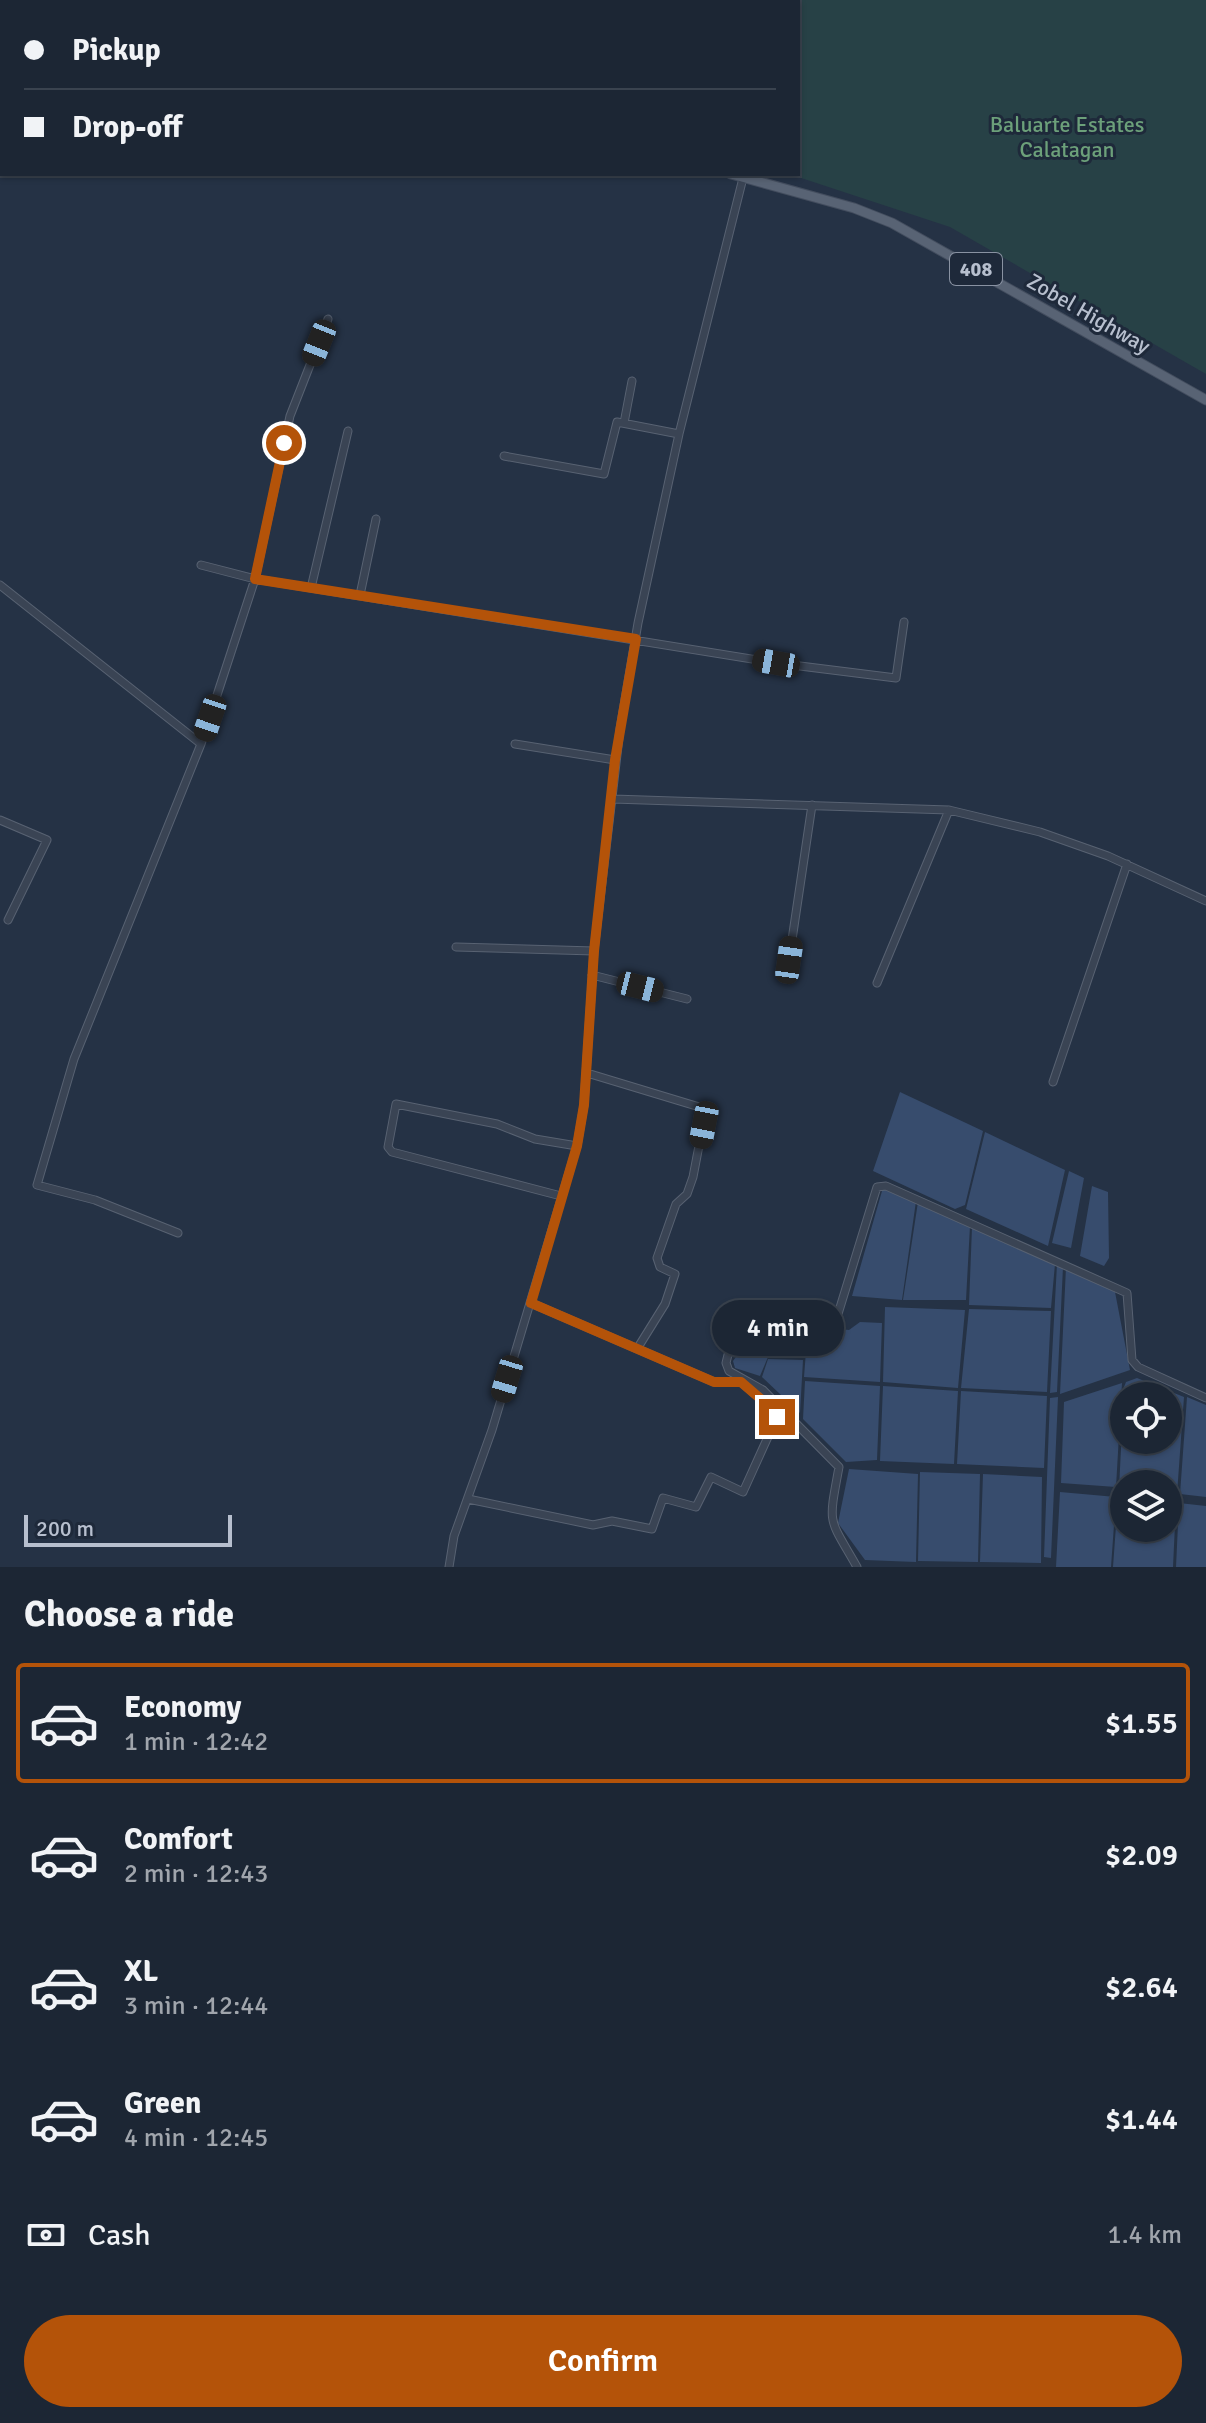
<!DOCTYPE html>
<html lang="en">
<head>
<meta charset="utf-8">
<style>
  :root { --surface:#1c2634; --page:#252e3c; --text:#f1f3f6; --muted:#a0a5ac; --line:#3a434f; --accent:#b45309 }
  body { margin:0; font-family:Signika,sans-serif; background:var(--page); color:var(--text); height:100vh; display:flex; flex-direction:column; font-size:30px; white-space:nowrap }
  * { box-sizing:border-box; margin:0 }
  p { font-size:26px; color:var(--muted) }
  .icon { flex:none; width:44px; height:44px; fill:none; stroke:currentColor; stroke-width:2; stroke-linecap:round; stroke-linejoin:round }
  .map { position:relative; height:1567px; overflow:hidden }
  .panel { display:flex; flex-direction:column; background:var(--surface); flex:1 }
  .panel>* { flex:none }
  .banner { position:absolute; left:0px; top:0px; width:800px; height:176px; box-shadow:0 2px 6px #0004,0 0 0 2px var(--line); display:grid; align-content:center; height:176px; padding:0 24px; background:var(--surface) }
  .buttons { position:absolute; left:1110px; top:1382px; display:grid; gap:16px }
  .buttons a { display:grid; place-items:center; width:72px; height:72px; border-radius:50%; background:var(--surface); box-shadow:0 2px 6px #0004,0 0 0 2px var(--line); font-size:40px }
  .scale { position:absolute; left:24px; bottom:20px; width:208px; box-sizing:border-box; padding-left:8px; border:4px solid #b7bfce; border-top:0; font-size:22px; line-height:28px; white-space:nowrap; color:#b7bfce; -webkit-text-stroke:6px #1e293a; paint-order:stroke }
  .end { position:absolute; width:36px; height:36px; margin:-18px; border:10px solid #b45309; background:#fff; box-shadow:0 0 0 4px #fff }
  .from { border-radius:50% }
  .bubble { position:absolute; height:56px; border-radius:28px; background:var(--surface); box-shadow:0 2px 6px #0004,0 0 0 2px var(--line); font-size:26px; font-weight:600; line-height:56px; text-align:center }
  .car { position:absolute; width:24px; height:48px; margin:-24px -12px; border-radius:10px; box-shadow:0 0 6px 2px #0007; background:linear-gradient(#222 24%,#8ab4d8 0 40%,#222 0 76%,#8ab4d8 0 86%,#222 0) }
  .banner b { display:flex; align-items:center; gap:28px; height:76px; font-size:30px }
  .banner b+b { border-top:2px solid var(--line) }
  .banner i { width:20px; height:20px; background:var(--text) }
  ul { padding:0; list-style:none }
  li { display:flex; align-items:center; gap:24px; height:120px; margin:0 16px 12px; padding:0 8px; border:4px solid transparent; border-radius:8px }
  li div { flex:1 }
  li b { display:block; font-size:30px }
  li em { font-style:normal; font-weight:600 }
  li.on { border-color:var(--accent) }
  li>.icon { width:72px; height:72px; stroke-width:1.5 }
  h2 { padding:0 24px; font-size:36px; line-height:96px }
  .pay { display:flex; align-items:center; gap:20px; height:88px; padding:0 24px; font-size:30px }
  .pay p { margin-inline-start:auto }
  .primary-button { display:flex; gap:16px; margin-top:auto; padding:16px 24px }
  .primary-button a { flex:1; height:92px; border-radius:48px; background:var(--accent); color:#fff; font-size:32px; font-weight:600; line-height:92px; text-align:center }
  .map>svg:first-child { display:block }
</style>
</head>
<body>
<div class="map">
<svg width="1206" height="1567" viewBox="0 0 1206 1567">
  <rect width="100%" height="100%" fill="#253245"/>
  <path fill="#274146" d="M175,0H1206V374L950,227L789,174H798V2Z"/>
  <path fill="#374c6d" fill-rule="evenodd" d="M900,1092L983,1131L965,1205L955,1209L873,1171Z
    M985,1132L1065,1170L1048,1246L966,1209Z
    M1069,1171L1084,1178L1071,1248L1052,1243Z
    M1092,1186L1108,1192L1109,1258L1104,1266L1080,1256Z
    M886,1188L916,1201L902,1300L852,1296L882,1191Z
    M918,1202L970,1226L966,1300H903Z
    M972,1227L1055,1264L1051,1308L969,1305Z
    M1057,1264L1063,1267L1057,1392L1050,1393Z
    M1066,1267L1115,1292L1130,1370L1060,1394Z
    M885,1307L965,1310L958,1388L883,1382Z
    M969,1309L1051,1311L1047,1392L961,1388Z
    M778,1316L806,1317L803,1357H768L760,1376L735,1368L733,1361L749,1339Z
    M860,1322L882,1323L880,1382L804,1377L808,1325L849,1330Z
    M768,1359L803,1360L800,1413L762,1377Z
    M1137,1378L1184,1397L1177,1494L1168,1493V1484H1124V1490L1119,1489L1124,1387L1126,1382ZM1124,1396H1168V1440H1124Z
    M805,1381L880,1386L877,1460L846,1462L803,1419Z
    M1122,1383L1116,1487L1061,1483L1064,1402Z
    M883,1386L958,1391L954,1464L880,1461Z
    M961,1391L1047,1396L1044,1468L957,1464Z
    M1058,1397L1051,1558L1044,1557L1050,1398Z
    M1187,1397L1206,1405V1497L1180,1494Z
    M849,1469L918,1474L916,1562L865,1560L838,1523Z
    M920,1472L980,1474L978,1562L918,1561Z
    M983,1474L1042,1477L1041,1563L980,1562Z
    M1060,1492L1116,1497L1111,1567H1056Z
    M1118,1498H1124V1528H1168V1502L1176,1503L1173,1567H1113Z
    M1179,1503L1206,1506V1567H1176Z"/>
  <g fill="none" stroke-linecap="round" stroke-linejoin="round">
    <g stroke="#586272" stroke-width="9">
      <path id="minor" d="M518,2L519,0
        M624,423L632,381
        M504,456L604,474L617,422L679,434
        M201,565L255,579L290,416L328,319
        M0,585L201,744
        M311,588L348,431
        M360,595L376,519
        M515,744L615,760
        M613,799L949,810L1040,832L1108,856L1206,901
        M0,820L47,840L8,920
        M456,947L594,951
        M789,960L812,805
        M592,975L687,999
        M877,983L949,810
        M587,1073L706,1109L693,1177L687,1194L676,1204L657,1258L660,1267L675,1274L665,1304L637,1349
        M1053,1082L1127,864
        M561,1196L392,1152L388,1147L396,1104L497,1124L535,1139L577,1146
        M178,1233L95,1200L37,1185L74,1059L201,744L255,579L776,663L896,678L904,622
        M468,1499L593,1525L612,1521L652,1529L663,1498L696,1507L711,1477L743,1492L777,1417L776,1412L741,1382H714L531,1303
        M449,1567L454,1536L492,1430L577,1146L584,1105L594,951L620,729L638,623L679,434L743,178
        M857,1567C828,1516 828,1527 839,1467L763,1390L729,1371L726,1363C736,1309 797,1312 838,1314L877,1187L886,1186L1127,1293L1132,1360L1138,1367L1206,1398"/>
    </g>
    <g stroke="#434d5e" stroke-width="11">
      <path id="major" d="M97,0L104,2
        M731,174L854,208L892,223L1206,400"/>
    </g>
    <use href="#minor" stroke="#3a4454" stroke-width="7"/>
    <use href="#major" stroke="#586374" stroke-width="9"/>
  </g>
  <g fill="none" stroke-linecap="round" stroke-linejoin="round">
    <path stroke="#b45309" stroke-width="10" d="M284,443L255,579L636,639L615,760L594,951L584,1105L577,1146L531,1303L714,1382H741L776,1412L777,1417"/>
  </g>
  <g text-anchor="middle" stroke-width="6" stroke-linejoin="round" paint-order="stroke">
    <rect fill="#1e293a" stroke="#8992a2" stroke-width="2" x="950" y="253" width="52" height="32" rx="6"/>
    <g font-size="20" font-weight="bold" fill="#b7bfce">
      <text x="976" y="276">408</text>
    </g>
    <g font-size="22" fill="#6ca07a" stroke="#1e293a">
      <text x="1067" y="132">Baluarte Estates<tspan x="1067" dy="25">Calatagan</tspan></text>
    </g>
    <g font-size="22" fill="#b7bfce" stroke="#1e293a">
      <text transform="translate(1089 313) rotate(30)" y="8">Zobel Highway</text>
    </g>
  </g>
</svg>
<div class="buttons">
<a><svg class="icon" aria-label="locate" viewBox="0 0 24 24"><circle cx="12" cy="12" r="6"/><path d="M12 2v4M12 18v4M2 12h4M18 12h4"/></svg></a>
<a><svg class="icon" aria-label="layers" viewBox="0 0 24 24"><path d="M12 4l9 5-9 5-9-5zM3 14l9 5 9-5"/></svg></a>
</div>
<div class="scale">200 m</div>
<i class="end from" style="left:284px;top:443px"></i>
<i class="end" style="left:777px;top:1417px"></i>
<div class="bubble" style="left:712px;top:1300px;width:132px">4 min</div>
<i class="car" style="left:319px;top:343px;rotate:202deg"></i>
<i class="car" style="left:776px;top:663px;rotate:280deg"></i>
<i class="car" style="left:210px;top:718px;rotate:199deg"></i>
<i class="car" style="left:789px;top:960px;rotate:8deg"></i>
<i class="car" style="left:640px;top:987px;rotate:104deg"></i>
<i class="car" style="left:704px;top:1125px;rotate:191deg"></i>
<i class="car" style="left:507px;top:1379px;rotate:197deg"></i>
<div class="banner">
<b><i class="from"></i>Pickup</b>
<b><i></i>Drop-off</b>
</div>
</div>
<section class="panel">
<h2>Choose a ride</h2>
<ul>
<li class="on"><svg class="icon" aria-label="car" viewBox="0 0 24 24"><path d="M5 17H2v-5l4-1 3-4h7l3 4 3 1v5h-3M9 17h6M6 11h13"/><circle cx="7" cy="17" r="2"/><circle cx="17" cy="17" r="2"/></svg><div><b>Economy</b><p>1 min · 12:42</p></div><em>$1.55</em></li>
<li><svg class="icon" aria-label="car" viewBox="0 0 24 24"><path d="M5 17H2v-5l4-1 3-4h7l3 4 3 1v5h-3M9 17h6M6 11h13"/><circle cx="7" cy="17" r="2"/><circle cx="17" cy="17" r="2"/></svg><div><b>Comfort</b><p>2 min · 12:43</p></div><em>$2.09</em></li>
<li><svg class="icon" aria-label="car" viewBox="0 0 24 24"><path d="M5 17H2v-5l4-1 3-4h7l3 4 3 1v5h-3M9 17h6M6 11h13"/><circle cx="7" cy="17" r="2"/><circle cx="17" cy="17" r="2"/></svg><div><b>XL</b><p>3 min · 12:44</p></div><em>$2.64</em></li>
<li><svg class="icon" aria-label="car" viewBox="0 0 24 24"><path d="M5 17H2v-5l4-1 3-4h7l3 4 3 1v5h-3M9 17h6M6 11h13"/><circle cx="7" cy="17" r="2"/><circle cx="17" cy="17" r="2"/></svg><div><b>Green</b><p>4 min · 12:45</p></div><em>$1.44</em></li>
</ul>
<div class="pay"><svg class="icon" aria-label="cash" viewBox="0 0 24 24"><path d="M3 7h18v10H3z"/><circle cx="12" cy="12" r="2"/></svg>Cash<p>1.4 km</p></div>
<div class="primary-button"><a>Confirm</a></div>
</section>
</body>
</html>
